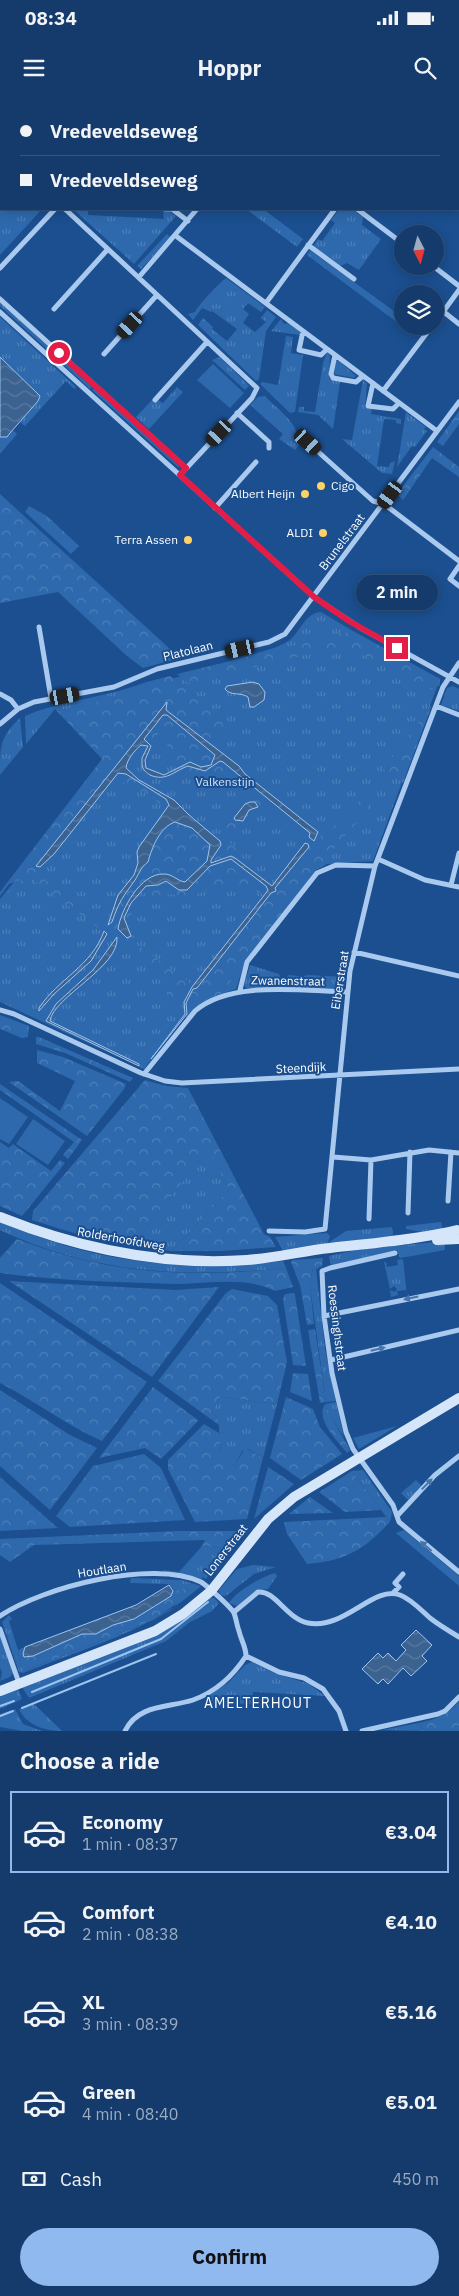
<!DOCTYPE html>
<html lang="en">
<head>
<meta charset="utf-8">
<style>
  :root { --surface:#143b6b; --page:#214673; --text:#f1f3f6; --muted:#9dadc1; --line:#33557e; --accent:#90b9f0 }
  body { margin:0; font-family:"IBM Plex Sans",sans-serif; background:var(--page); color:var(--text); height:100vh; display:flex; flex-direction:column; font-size:19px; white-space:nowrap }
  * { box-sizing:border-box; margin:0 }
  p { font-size:16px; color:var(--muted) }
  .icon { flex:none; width:28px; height:28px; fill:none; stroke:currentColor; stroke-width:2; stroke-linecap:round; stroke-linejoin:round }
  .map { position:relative; height:1631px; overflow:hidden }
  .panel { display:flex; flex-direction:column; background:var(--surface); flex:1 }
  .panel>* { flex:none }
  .top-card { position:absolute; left:0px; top:0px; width:460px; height:110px; box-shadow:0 2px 12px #0003,0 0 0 1px var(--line); display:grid; align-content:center; height:110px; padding:0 20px; background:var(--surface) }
  .needle { width:32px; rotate:174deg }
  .fabs { position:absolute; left:394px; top:125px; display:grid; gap:10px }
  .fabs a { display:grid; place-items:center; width:50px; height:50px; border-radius:50%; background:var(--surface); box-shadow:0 2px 12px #0003,0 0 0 1px var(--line); font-size:25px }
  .end { position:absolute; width:22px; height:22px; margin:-11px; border:6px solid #e11d48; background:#fff; box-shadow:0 0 0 2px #fff }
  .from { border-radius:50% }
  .bubble { position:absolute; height:35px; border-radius:18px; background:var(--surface); box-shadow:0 2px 12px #0003,0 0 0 1px var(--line); font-size:16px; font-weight:700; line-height:35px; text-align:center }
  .car { position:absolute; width:15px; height:30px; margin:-15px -8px; border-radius:6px; box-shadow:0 0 4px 1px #0007; background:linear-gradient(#222 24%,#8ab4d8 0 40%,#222 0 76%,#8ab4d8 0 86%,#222 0) }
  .top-card b { display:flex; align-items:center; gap:18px; height:48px; font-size:19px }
  .top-card b+b { border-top:1px solid var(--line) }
  .top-card i { width:12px; height:12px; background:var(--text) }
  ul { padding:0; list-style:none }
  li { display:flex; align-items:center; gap:15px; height:82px; margin:0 10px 8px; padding:0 10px; border:2px solid transparent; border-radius:0px }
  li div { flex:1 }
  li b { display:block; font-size:19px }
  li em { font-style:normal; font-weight:700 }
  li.active { border-color:var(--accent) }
  li>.icon { width:45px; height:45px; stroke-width:1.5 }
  h2 { padding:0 20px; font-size:22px; line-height:60px }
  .pay { display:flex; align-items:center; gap:12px; height:55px; padding:0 20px; font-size:19px }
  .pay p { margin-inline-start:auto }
  .cta { display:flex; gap:10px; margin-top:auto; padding:10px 20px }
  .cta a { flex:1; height:58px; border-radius:30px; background:var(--accent); color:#111; font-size:20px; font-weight:700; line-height:58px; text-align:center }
  .status { display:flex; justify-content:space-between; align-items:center; height:35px; padding:0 25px; background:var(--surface); direction:ltr }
  .status svg { height:14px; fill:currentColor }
  header { display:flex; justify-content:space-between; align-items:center; height:65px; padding:0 20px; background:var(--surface); font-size:22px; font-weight:700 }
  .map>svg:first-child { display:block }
</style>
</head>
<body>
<div class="status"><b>08:34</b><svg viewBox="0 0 49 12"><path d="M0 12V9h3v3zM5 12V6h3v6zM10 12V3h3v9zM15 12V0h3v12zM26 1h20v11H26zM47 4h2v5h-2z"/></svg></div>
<header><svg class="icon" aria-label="menu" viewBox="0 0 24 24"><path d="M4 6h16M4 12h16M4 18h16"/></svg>Hoppr<svg class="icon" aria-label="search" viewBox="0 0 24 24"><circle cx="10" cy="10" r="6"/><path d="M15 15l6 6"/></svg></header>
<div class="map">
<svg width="459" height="1631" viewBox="0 0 459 1631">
  <defs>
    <pattern id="grass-tufts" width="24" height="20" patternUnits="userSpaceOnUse" patternTransform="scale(1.25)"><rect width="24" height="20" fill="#2e69ad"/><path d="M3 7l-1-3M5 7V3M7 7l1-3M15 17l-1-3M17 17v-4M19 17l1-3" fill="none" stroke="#4d80b9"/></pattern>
    <pattern id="forest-crowns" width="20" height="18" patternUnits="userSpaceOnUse" patternTransform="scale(1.25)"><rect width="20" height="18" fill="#2e69ad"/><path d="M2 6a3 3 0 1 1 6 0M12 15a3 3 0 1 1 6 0" fill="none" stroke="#4d80b9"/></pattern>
    <pattern id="water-waves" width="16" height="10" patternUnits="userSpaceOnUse" patternTransform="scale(1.25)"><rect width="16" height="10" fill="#3c6290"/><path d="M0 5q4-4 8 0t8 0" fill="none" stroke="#597aa1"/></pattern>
  </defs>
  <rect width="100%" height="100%" fill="#1b4f8f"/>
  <path fill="url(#grass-tufts)" d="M0,0H59L1,1V109H42L0,155Z
    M73,109H88V115L164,119L163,112H170L176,116L134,164Z
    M246,109H263L303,139L297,147Z
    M340,109H351L363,117L362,125L381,139L359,170L347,163L340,166L313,147L318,139L322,141L335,123L331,120Z
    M167,134L171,138L141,169L137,166Z
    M310,150L402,217V226L307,155Z
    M226,178L265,207L261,212L248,203L243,209L249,214L243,223L255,232L266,222L261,218L267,210L276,217L266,231L259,279L256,281L198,225L203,218L213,227L212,229L227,241L237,229L212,211L211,212L202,208L193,220L188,214L195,212C198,205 219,183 226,178Z
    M0,202L92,287L90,289L0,206Z
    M0,217L76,287L74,289L66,281L25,326L20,322L38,301L40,296L0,257Z
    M281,219L284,224L289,223L301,233L300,235L271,231Z
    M286,236L293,237L291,253L303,255L295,312L290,313L260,284L262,282L278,285Z
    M327,252L330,255L329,278L331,280L340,282L333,329L318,315L298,312L299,307H304V311L315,312L323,263Z
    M220,257L249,286L245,290L212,260Z
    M336,261H339L356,276L354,278L334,274Z
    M363,280L367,284L365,308L372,309L371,314L401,319V324L396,323V320L384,319L377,366L389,367L390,363L395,361L392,374L382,373L342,339L352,340Z
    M177,287L183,292L149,329L136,317L152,300L155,302L158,300L163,303Z
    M94,288L179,366V368L92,290Z
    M265,296C275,307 299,323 297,339L301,343L295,350L279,339L283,334L250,305L258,297Z
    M406,312L426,327L424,329L427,331L415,347L412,346L397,367Z
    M13,330L17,334L0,354V337L7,336Z
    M29,406L47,416L79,446L71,454L25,412Z
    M321,512L353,531L352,532L440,579L373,761L327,764L316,770L320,765L301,768L144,969L0,902V799L112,663L85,605L59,611L55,609L26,644L25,616C62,600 105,598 143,583L148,586L274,548C280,545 287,543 292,538C301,529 306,513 321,512Z
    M453,586L459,589V611L441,605L447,588Z
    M20,618L23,647L0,675C0,645 0,637 20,618Z
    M245,861L236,889L221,894Z
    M250,865L279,874L281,879H284L289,875L299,876L298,880L304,881V876L308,875L344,877V884L339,889L246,888L244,885Z
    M209,1048L229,1090L172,1151L147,1148L148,1143L141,1134Z
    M0,1122C100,1164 176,1171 283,1161L286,1168C185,1178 93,1174 0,1130Z
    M441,1122L443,1131L427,1133L406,1129V1126Z
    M392,1127L393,1135L381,1140L283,1151L275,1137L327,1133L330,1136L328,1143L346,1131Z
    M444,1141L445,1150L400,1158L397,1150L332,1165L330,1163L329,1156L356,1150Z
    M403,1159L407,1196L406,1190L397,1191L398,1195L391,1197L390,1190L395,1192L397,1189L394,1186L390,1189L384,1162H386L387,1167L398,1165L397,1160Z
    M322,1166L316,1169L325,1249L336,1301L326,1302L310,1186L313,1167Z
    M220,1297L277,1304L263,1358L248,1349L242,1351L235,1365L228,1364C213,1347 227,1330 212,1312Z
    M336,1302L344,1337L333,1320L325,1304Z
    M397,1326L359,1349L353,1338Z
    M363,1370L392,1412L390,1422L352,1371Z
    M416,1380L422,1386L409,1401L401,1393Z
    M202,1446L221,1448L201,1476L203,1477L201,1480L164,1473L163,1470L179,1472Z
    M253,1465L276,1467L254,1474L226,1496L220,1495L219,1490L237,1469Z
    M275,1473L277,1476L268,1489L257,1490L237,1506L229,1503C236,1491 261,1477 275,1473Z
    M131,1478L181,1480L201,1486C151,1531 85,1548 23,1573L19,1572L2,1522L9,1515L12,1519L9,1521L18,1550L21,1568L24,1571L153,1520L171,1510L189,1488L179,1490L173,1489L169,1484L130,1483Z
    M209,1497L214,1498L219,1503L212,1511L190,1522L166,1541L29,1598L22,1587L162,1532Z
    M0,1536L13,1573L10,1577L0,1581L2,1572L0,1568Z
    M252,1562L272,1572L309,1584L325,1596L253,1592L252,1603L250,1604L209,1602L205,1598L228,1583L245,1565Z
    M18,1588L22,1599L0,1609V1596Z
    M33,1603L62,1631C45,1631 26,1625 19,1609Z
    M15,1609L23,1624L42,1631H22L0,1627V1614Z
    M418,1623L425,1631L383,1630Z"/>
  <path fill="url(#forest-crowns)" d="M459,311V324L443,346L437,342Z
    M433,347L459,367V377L432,358L403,400L397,394Z
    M0,394L180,558L143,568L127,556L58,492L0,503Z
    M353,531L440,579V585L430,590V588L343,546L188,583L177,574Z
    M170,576L233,625L214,648L166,609L167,602L36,766L40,767L45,763L35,773L103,821H106L117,790L122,789L113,805L108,822L140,768L147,763L151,750L159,735L171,723L180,722L192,728L210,745L207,761L185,782L160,774C137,782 123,806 118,829L129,830C121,821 126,812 131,803L133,810L129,824L135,832L133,842L188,881L192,887L184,902L176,904L169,900L167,891L175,885L117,842V837L101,830L33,780C18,783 10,790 0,803L10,788L25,778L9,784L0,796V792L102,659L55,609L59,611L134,593L148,586L143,583Z
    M432,605L403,683L383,669Z
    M163,615H167L215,655L210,665L201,667L195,663L179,667L173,663L165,635L158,634L151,646L144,639Z
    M220,661L245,678L310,733L309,737L314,741L336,724L340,726L365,694L368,709L316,770L221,894L202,903L186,918V903L192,889L197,888L312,742L265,705L238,735L230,740L223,735C219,714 236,705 249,692L225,673L208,679C197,674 192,678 181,669L191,666L202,671L216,665Z
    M118,673C127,674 157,692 166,699L168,708C161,707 154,698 148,694C137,688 125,682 112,681Z
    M224,738L239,749L237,759L231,756L211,763L210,760L221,745L220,741Z
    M231,759L266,786L268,790L265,795C230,778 219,785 186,799L172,794L149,798L141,790C157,779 173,783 191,786L210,766Z
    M0,915L29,926L28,937L22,938L0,929Z
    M36,937H39L133,978L130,982L65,953L36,944Z
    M37,950L63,957L126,984L124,989L87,1036L9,982L18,981L60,1011L75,981L37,963Z
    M145,980L166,986L188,988L264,1134L270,1137L276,1147L221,1151H172L229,1090L209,1049L141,1134C146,1138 149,1141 147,1148C107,1144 70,1132 32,1120L33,1111Z
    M0,984L82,1040L68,1059L63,1055L74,1042L0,990Z
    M0,1042L9,1048L13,1044L51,1071L60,1060L65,1063L22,1116L0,1106Z
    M17,1139C109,1175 189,1178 286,1168L293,1187L275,1191C245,1176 209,1184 177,1184C118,1182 58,1181 0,1173V1158Z
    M323,1158L322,1166L313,1167L310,1186L314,1224L307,1225L300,1185L291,1162L292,1160Z
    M9,1181L175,1190L219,1187L152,1277Z
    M0,1183L147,1282L102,1341C66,1325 35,1301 0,1283Z
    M232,1189L268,1196L277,1205L287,1262L277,1304L220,1297L212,1312L218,1319L219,1325L158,1281L226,1193Z
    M294,1193L295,1195L306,1266L293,1265L283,1199L285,1194Z
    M315,1229L326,1302L320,1303L308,1230Z
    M293,1273L308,1274L312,1301L290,1292Z
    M153,1287L198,1320L197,1322L161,1359L145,1348L99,1358Z
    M0,1290L70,1335L97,1348L50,1410L0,1366Z
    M286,1297L313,1309L320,1327L342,1354L301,1380L270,1358Z
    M325,1304L333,1320L350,1350L347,1353C337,1340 315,1320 325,1304Z
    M204,1324L221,1334L220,1348L228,1364L235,1365L245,1348L263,1358L247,1419L195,1422L168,1369V1360Z
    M144,1354L161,1368L185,1420L70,1427L56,1416L93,1366Z
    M268,1367L294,1384L254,1419Z
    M352,1371L381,1410L345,1412L319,1392Z
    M0,1377L58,1428L0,1431Z
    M310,1397L333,1413L289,1414Z
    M386,1417L390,1422C364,1450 345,1461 307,1464L287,1434L284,1422Z
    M404,1430L459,1476V1486L396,1433Z
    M179,1431H240L206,1479L201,1476L221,1448L202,1446L205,1440L34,1445L10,1462L0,1455V1439Z
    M189,1488L194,1490L190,1494L153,1520L24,1571L21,1569L18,1550L25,1547L24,1549V1557L33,1556L82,1534H96L113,1525L134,1519L171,1496L173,1489L179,1490Z
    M459,1602V1631H425L418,1623C435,1620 447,1615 459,1602Z"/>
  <path fill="#2e69ad" d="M213,264L244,293L230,308L197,280Z
    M0,998L28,1017L9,1044L0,1039Z
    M33,1019L65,1041L48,1065L16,1044Z"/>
  <path fill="url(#water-waves)" stroke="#9cc4f0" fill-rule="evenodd" d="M0,257L40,296L38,301L10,333L7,337H0Z
    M253,582L259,584L265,592L264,600L254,607H250L248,597C241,592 230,596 225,589L227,586Z
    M167,602L166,610L239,666L245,674L318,732L314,741L309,737L310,733L223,662L220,661L205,671L188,666C174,671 166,682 150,675C146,672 144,671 142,666V658L148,646L141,645C135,650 127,659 126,668L139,680L174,700L189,715L220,741L221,745L211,760V763L231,756L235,758L272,786L305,743L308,744L309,747L275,788L276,791L271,793L197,888L193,889L186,903L187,914L151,959L185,914L184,902L192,887L266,793L268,790L266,786L231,759L210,766L187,790H179L166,781L158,785L146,786L131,803L124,818L131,836L127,838L118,829C121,810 140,773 164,774C173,774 177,781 185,782L207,761L210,745L192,728L175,722C160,727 152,747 148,762C141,767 140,772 135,780C123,797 119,801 112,822L108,825L118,795L134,775L138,763L137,752L139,747L169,705L166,699L126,674L118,673L54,754L40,767L36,766ZM163,615H167L215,655L211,665L201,667L190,662L164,675L146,668L145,660L151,646L144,639Z
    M250,702H255L258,707L249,710L243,721L235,720L234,718L245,704Z
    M104,831L107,834L91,861L54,894L39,911V908C58,879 92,866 104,831Z
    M117,837C120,867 53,897 50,921L139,964V966L46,921L56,904L93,870Z
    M169,1485L173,1491L171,1496L134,1519L113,1525L96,1534H82L33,1556L24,1557L23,1554L25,1547L136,1505Z
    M416,1530L432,1545L422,1556L427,1561L411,1576L403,1568L388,1584L383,1579L378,1584L362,1569L378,1553L383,1558L388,1553L396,1561L406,1550L401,1545Z"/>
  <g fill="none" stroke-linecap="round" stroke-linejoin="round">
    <path stroke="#9cc4f0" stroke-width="2" d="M32,1592L161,1539L208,1502
      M0,1606L14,1601
      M22,1608L156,1554
      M0,1616L13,1611"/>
    <path stroke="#a9c9ee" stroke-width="5" d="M343,0L344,1
      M277,1L278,0
      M366,1V0
      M65,109L257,288L252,298L180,375
      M165,109H172L188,121
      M357,109L402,143
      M176,136L437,331
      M308,145L354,179
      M433,166L459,186
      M0,168L55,109
      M139,177L197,109
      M0,199L186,368
      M266,203L335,109
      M54,209L108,149
      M0,212L314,497L359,527L459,582
      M444,212L459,224
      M435,223L459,190
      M303,231L299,250L321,255L327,249
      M104,254L157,195
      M335,255L331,274L333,278L356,282L363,276
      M373,283L368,306L393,309L399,303
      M383,291L432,226
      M155,300L207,242
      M237,313L269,342V348
      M305,340L373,401L384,404L459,461
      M215,408L256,362
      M459,466L450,479L459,486
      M39,527L51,598
      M0,594L11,600L18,609
      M436,606L459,615
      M0,624L18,609L34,602L114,587L157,569L269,542L285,534L459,302
      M378,759L425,780L459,787
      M451,785L459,753
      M354,852L459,876
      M240,890L247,862L317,773L336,765L375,766
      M0,910L14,914L141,973L165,981L182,983L459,969
      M144,974L195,911C230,880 303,891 347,892
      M333,1057L371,1060L429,1050L459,1053
      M448,1101L451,1052
      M408,1113L410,1052
      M369,1119L371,1060
      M269,1131L305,1132L325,1129L350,871L375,766L443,587L459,563
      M395,1153L330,1168L322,1171L324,1216L332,1273L346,1332L353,1349L393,1405L399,1422L459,1472
      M324,1216L459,1189
      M331,1260L459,1230
      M398,1415L435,1375L459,1356
      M393,1493L399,1487L395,1483L403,1474
      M234,1512L258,1492C275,1490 287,1519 308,1523C345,1530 373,1485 400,1495C411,1499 421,1510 430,1518C439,1525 449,1531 459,1537
      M0,1516C43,1487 152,1459 201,1482C206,1485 231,1507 234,1513C236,1518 237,1526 239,1531C241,1540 246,1547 246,1556C233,1576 215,1592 193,1600C169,1608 138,1604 125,1631
      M0,1529L19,1583
      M246,1556L279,1572L304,1578L323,1589L339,1611L346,1631
      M362,1631L438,1614L445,1611L459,1597"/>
    <path stroke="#d6e6fa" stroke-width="10" d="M0,1117C80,1149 161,1166 247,1160C275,1158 302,1151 330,1148C372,1143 415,1140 457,1130
      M437,1140L458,1139
      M0,1591L155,1531L183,1514L211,1491L268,1419L294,1397L459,1298"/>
  </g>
  <defs><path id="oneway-solid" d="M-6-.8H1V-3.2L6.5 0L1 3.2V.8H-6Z" transform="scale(1.25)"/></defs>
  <g fill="#4674ac">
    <use href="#oneway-solid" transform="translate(411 1198) rotate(168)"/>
    <use href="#oneway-solid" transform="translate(378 1249) rotate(-13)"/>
    <use href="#oneway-solid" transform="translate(427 1384) rotate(-46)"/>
    <use href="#oneway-solid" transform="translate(426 1446) rotate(-139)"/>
  </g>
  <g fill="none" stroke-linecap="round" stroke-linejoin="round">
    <path stroke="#e11d48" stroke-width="6" d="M59,253L186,368L180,375L314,497L349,521L397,548"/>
  </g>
  <g fill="#ffd166" stroke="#1b4f8f" stroke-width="2">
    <circle cx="321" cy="386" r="5"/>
    <circle cx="305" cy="394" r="5"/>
    <circle cx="323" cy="433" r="5"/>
    <circle cx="188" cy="440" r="5"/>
  </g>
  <g text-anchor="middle" stroke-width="4" stroke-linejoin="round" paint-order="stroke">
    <g font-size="12" fill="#fff" stroke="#1b4f8f" text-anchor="end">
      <text x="331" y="390" text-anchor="start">Cigo</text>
      <text x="295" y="398">Albert Heijn</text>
      <text x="313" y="437">ALDI</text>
      <text x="178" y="444">Terra Assen</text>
    </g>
    <g font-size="12" fill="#fff" stroke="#1b4f8f">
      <text transform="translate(342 442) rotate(-53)" y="4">Brunelstraat</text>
      <text transform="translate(188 551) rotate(-14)" y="4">Platolaan</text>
      <text transform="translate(340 880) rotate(-81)" y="4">Eiberstraat</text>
      <text transform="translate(288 881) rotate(1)" y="4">Zwanenstraat</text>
      <text transform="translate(301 968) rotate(-3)" y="4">Steendijk</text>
      <text transform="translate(121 1139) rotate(10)" y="4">Rolderhoofdweg</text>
      <text transform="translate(337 1228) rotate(83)" y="4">Roessinghstraat</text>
      <text transform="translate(226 1450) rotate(-52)" y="4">Lonerstraat</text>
      <text transform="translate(102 1470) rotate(-9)" y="4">Houtlaan</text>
    </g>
    <g font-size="12" fill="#cfe3fa" stroke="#1b4f8f">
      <text x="225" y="686">Valkenstijn</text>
    </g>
    <g font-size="14" letter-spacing="1" fill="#fff" stroke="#1b4f8f">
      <text x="258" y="1608">AMELTERHOUT</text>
    </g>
  </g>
</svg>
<div class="fabs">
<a><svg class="needle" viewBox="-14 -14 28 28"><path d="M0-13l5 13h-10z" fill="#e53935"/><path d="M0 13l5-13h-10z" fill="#9dadc1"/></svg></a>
<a><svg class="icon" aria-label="layers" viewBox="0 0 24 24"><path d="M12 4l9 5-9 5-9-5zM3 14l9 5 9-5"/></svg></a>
</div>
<i class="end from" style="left:59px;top:253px"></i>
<i class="end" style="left:397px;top:548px"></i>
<div class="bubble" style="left:356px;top:475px;width:82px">2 min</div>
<i class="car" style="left:130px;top:225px;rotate:222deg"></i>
<i class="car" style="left:219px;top:333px;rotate:223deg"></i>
<i class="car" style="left:308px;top:342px;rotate:132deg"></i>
<i class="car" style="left:390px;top:395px;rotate:216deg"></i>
<i class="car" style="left:240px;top:549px;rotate:257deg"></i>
<i class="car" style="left:65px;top:596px;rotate:80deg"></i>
<div class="top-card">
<b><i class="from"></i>Vredeveldseweg</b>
<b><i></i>Vredeveldseweg</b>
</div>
</div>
<section class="panel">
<h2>Choose a ride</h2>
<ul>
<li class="active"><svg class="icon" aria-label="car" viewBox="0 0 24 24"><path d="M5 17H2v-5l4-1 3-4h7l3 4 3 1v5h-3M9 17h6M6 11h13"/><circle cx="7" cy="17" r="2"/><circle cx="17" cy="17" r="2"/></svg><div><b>Economy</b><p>1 min · 08:37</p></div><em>€3.04</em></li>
<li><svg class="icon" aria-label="car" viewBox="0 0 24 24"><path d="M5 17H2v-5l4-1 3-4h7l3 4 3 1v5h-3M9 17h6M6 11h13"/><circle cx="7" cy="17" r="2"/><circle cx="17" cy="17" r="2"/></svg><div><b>Comfort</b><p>2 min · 08:38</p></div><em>€4.10</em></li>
<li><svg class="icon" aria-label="car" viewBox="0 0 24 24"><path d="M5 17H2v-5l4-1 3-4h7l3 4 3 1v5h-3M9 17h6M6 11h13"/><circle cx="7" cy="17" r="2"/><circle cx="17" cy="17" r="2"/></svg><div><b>XL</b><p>3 min · 08:39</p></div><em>€5.16</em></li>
<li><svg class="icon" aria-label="car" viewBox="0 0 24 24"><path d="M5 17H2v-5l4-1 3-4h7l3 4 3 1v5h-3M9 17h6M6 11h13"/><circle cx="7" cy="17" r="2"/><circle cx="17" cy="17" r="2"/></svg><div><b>Green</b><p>4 min · 08:40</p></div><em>€5.01</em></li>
</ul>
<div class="pay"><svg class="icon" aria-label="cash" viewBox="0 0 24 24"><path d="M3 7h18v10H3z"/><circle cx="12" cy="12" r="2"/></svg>Cash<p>450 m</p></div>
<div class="cta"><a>Confirm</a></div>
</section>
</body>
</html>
